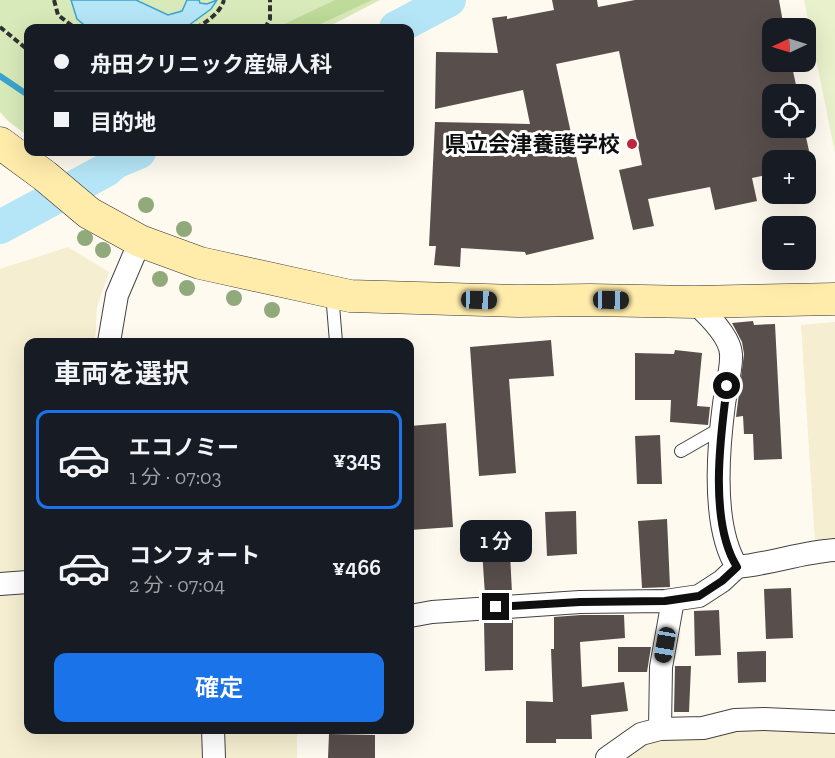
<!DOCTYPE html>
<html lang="ja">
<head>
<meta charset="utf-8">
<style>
  :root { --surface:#171b24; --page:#20242c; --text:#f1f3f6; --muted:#9ea1a6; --line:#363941; --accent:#1a73e8 }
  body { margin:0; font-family:"Zilla Slab","Noto Sans JP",serif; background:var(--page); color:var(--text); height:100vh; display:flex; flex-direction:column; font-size:22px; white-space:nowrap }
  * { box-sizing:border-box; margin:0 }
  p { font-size:20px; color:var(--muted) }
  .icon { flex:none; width:33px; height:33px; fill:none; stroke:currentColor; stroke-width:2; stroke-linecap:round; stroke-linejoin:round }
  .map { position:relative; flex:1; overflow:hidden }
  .side { position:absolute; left:24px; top:338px; width:390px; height:396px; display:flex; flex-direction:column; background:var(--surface); border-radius:12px; box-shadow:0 6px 24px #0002 }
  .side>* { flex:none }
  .guide { position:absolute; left:24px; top:24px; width:390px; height:132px; border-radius:12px; box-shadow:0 6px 24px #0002; display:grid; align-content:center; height:132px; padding:0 30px; background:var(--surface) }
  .needle { width:39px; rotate:266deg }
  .buttons { position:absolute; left:762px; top:18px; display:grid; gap:12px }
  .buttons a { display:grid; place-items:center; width:54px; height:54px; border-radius:12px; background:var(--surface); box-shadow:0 6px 24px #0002; font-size:30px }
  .end { position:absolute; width:27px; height:27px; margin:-14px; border:8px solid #0f0f0f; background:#fff; box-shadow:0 0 0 3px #fff }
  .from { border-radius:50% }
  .bubble { position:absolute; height:42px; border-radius:12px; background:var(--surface); box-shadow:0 6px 24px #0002; font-size:20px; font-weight:600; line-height:42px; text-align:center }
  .car { position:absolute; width:18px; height:36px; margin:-18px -9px; border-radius:8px; box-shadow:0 0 4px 2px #0007; background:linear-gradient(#222 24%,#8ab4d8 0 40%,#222 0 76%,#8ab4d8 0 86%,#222 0) }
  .guide b { display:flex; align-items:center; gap:21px; height:57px; font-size:22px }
  .guide b+b { border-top:2px solid var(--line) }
  .guide i { width:15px; height:15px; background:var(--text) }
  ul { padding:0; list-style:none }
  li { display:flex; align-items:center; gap:18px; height:99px; margin:0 12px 9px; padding:0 18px; border:3px solid transparent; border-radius:12px }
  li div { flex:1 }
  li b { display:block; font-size:22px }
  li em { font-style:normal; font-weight:600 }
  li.selected { border-color:var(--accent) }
  li>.icon { width:54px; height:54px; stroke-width:1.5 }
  h2 { padding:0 30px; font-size:27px; line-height:72px }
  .cta { display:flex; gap:12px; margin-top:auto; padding:12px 30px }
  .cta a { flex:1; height:69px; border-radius:12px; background:var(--accent); color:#fff; font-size:24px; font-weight:600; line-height:69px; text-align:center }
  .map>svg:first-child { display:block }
</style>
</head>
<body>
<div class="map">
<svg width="835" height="758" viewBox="0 0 835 758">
  <rect width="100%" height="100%" fill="#fffaf0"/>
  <path fill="#f5eed0" d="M68,247L109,272L97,307L95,342H28V574L0,575V269Z
    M835,322V540L815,542L801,325Z
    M28,593V729H201L202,758H0V595Z
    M743,725L835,729V758H625L656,738Z
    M218,729H297V758H220Z"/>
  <path fill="#d8eab9" d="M0,0H380L326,28H28V136L8,121L0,112Z"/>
  <path fill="#bedb99" d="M335,0H372L312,28H276Z"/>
  <path fill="#e8f1cb" d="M804,0H835V153Z"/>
  <path fill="#b5e6f7" stroke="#3ba4ce" stroke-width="1.5" d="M71,0H136L168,15L182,11L187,0H199L200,3L207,4L217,0L211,9L185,28H88L77,19Z"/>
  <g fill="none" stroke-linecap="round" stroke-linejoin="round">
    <path stroke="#3ba4ce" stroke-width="6" d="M0,76L28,95
      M99,152L106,170"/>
    <path stroke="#b5e6f7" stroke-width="34" d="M396,28L449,0
      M0,227L106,170L115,162L139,152"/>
  </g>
  <path fill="#584e4b" d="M552,0H597L598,7L635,0H779L784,28H772V62H791L798,94H772V128H804L811,160H772V174L752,178L757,201L715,210L710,187L648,199L654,226L633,230L619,170L642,165L619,51L556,64L594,239L526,255L525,252L461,248L460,267L434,265L436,246H429L435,122L530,124L523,90L435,109L436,52L498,53L492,18L507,16V19L554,10Z
    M753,321L754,325L775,324L782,459L754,460L753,434H744L743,416L736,417L744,354L742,342L732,323Z
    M551,340L554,376L509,379L516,473L479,476L470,347Z
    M675,350L702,353L697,406L710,407L708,425L670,422L671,400H635V353L674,354Z
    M446,423L453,527L410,530V426Z
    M660,435L662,484H637L635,436Z
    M576,511L577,554L547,556L545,512Z
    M667,519L670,587L642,588L638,521Z
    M509,533L512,593L485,595L481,535Z
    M791,588L793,638L766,639L764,589Z
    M719,610L721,655L695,656L694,611Z
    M581,615H624L625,638L580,642L582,687L624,682L628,711L591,715L592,739H556V743H526V701L553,702L551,649H554V617Z
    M513,620V670L485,671L484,622Z
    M618,647H651L647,672H618Z
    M766,651V682L738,683L737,652Z
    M675,666H691L689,712H674Z
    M329,734L375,735V758H328Z"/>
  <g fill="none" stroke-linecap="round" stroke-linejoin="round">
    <g stroke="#424242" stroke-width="14">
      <path id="lane" d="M332,293L336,342
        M681,451L721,428"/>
    </g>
    <g stroke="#424242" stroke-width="24">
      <path id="street" d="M694,302C706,313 730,336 731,354C732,368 726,389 724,404C718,450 712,527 737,567C770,564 802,552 835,550
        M109,342L117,295L140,241
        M0,584L28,582
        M410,616L432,612L580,602L665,601L699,596L722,581L737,567
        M213,729L214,758
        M660,729L661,667L673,600
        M607,758L641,734L660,729L703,728L735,720L764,719L835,722"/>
    </g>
    <g stroke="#313131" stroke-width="33">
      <path id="secondary" d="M0,143L45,176L89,213L140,241L200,263L350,296L519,301L590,300L694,302L835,299"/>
    </g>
    <path stroke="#313131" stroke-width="4" stroke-dasharray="6 3" stroke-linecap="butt" d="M54,0L58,15L75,28
      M0,27L28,50
      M196,28C207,22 220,13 224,0
      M265,28L270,19V0"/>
    <use href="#lane" stroke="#fff" stroke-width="12"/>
    <use href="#street" stroke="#fff" stroke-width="22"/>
    <use href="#secondary" stroke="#ffecab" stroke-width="32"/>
  </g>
  <g fill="#90aa7c">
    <circle cx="146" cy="205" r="8"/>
    <circle cx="184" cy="229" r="8"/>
    <circle cx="85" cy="238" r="8"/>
    <circle cx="103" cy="250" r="8"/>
    <circle cx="160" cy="279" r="8"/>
    <circle cx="187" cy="288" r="8"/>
    <circle cx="234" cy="298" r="8"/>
    <circle cx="272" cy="310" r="8"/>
  </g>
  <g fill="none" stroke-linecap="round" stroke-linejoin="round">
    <path stroke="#0f0f0f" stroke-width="8" d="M496,607L580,602L665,601L699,596L722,581L737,567C709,522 720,438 727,386"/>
  </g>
  <circle fill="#c0253e" stroke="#fff" stroke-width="2" cx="632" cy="144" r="6"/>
  <g text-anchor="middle" stroke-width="6" stroke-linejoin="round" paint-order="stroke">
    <g font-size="22" font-weight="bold" fill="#0f0f0f" stroke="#fff" text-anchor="end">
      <text x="620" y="152">県立会津養護学校</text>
    </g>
  </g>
</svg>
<div class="buttons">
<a><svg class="needle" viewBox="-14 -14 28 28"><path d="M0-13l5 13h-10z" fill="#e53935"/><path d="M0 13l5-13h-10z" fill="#9ea1a6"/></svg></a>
<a><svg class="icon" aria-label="locate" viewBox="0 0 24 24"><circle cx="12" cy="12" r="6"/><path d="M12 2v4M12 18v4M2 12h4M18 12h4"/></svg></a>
<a>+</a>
<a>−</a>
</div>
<i class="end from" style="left:727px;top:386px"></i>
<i class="end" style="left:496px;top:607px"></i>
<div class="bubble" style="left:460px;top:520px;width:72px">1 分</div>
<i class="car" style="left:479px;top:300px;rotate:92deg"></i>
<i class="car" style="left:611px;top:300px;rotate:91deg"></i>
<i class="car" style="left:665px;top:645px;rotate:190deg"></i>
<div class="guide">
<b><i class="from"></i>舟田クリニック産婦人科</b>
<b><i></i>目的地</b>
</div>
<section class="side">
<h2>車両を選択</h2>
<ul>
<li class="selected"><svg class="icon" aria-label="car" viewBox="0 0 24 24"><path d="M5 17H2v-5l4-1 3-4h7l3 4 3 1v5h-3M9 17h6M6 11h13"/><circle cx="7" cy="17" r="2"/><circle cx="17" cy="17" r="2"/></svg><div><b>エコノミー</b><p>1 分 · 07:03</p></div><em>¥345</em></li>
<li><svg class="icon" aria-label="car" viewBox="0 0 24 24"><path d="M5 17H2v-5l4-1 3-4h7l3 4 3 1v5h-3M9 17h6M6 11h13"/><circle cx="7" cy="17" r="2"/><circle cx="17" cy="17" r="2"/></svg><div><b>コンフォート</b><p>2 分 · 07:04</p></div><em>¥466</em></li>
</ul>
<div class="cta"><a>確定</a></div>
</section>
</div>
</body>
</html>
